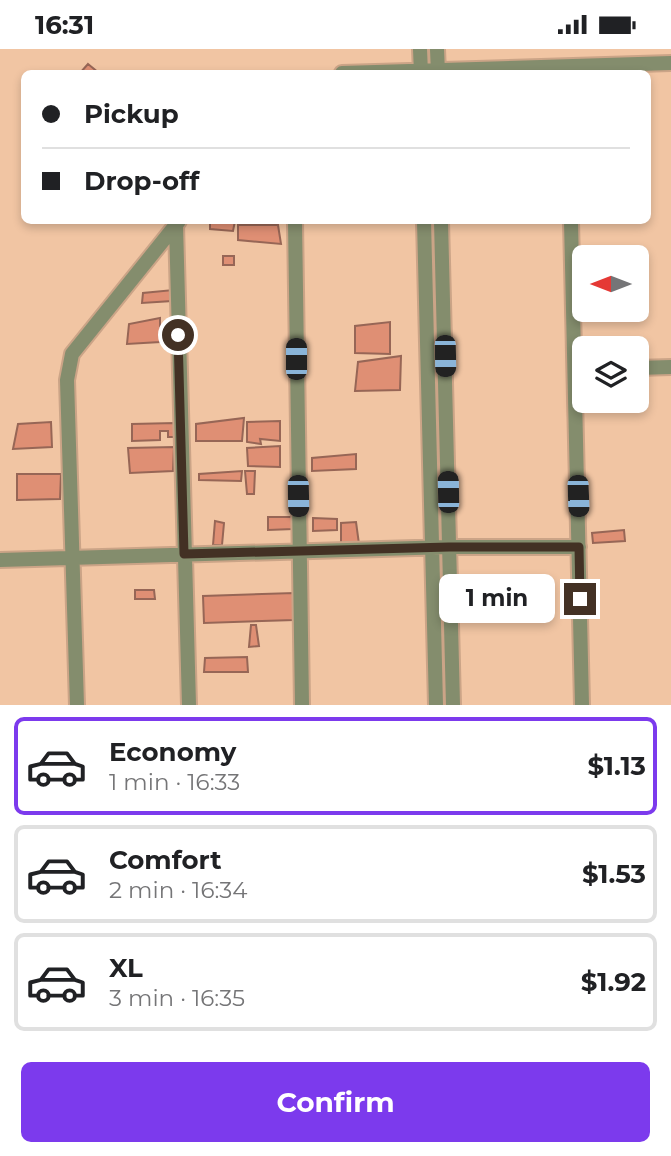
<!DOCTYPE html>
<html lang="en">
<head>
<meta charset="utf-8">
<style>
  :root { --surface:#fff; --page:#f6f6f6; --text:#202124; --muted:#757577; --line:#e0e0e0; --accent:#7c3aed }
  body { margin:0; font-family:Montserrat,sans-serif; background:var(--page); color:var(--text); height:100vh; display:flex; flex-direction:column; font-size:26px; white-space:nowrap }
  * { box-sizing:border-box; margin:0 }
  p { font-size:23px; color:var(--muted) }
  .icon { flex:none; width:38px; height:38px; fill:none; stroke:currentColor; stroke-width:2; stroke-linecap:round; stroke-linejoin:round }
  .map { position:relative; height:656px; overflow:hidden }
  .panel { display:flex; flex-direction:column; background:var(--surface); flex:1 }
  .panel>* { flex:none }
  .top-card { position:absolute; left:21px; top:21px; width:630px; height:154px; border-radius:10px; box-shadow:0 4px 10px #0003; display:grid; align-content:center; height:154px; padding:0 21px; background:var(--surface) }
  .needle { width:46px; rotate:270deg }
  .controls { position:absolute; left:572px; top:196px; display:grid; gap:14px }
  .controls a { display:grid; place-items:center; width:77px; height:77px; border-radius:10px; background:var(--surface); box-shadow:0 4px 10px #0003; font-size:35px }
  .end { position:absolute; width:32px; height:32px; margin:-16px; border:9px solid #433124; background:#fff; box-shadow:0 0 0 4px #fff }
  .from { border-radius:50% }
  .bubble { position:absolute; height:49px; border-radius:10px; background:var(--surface); box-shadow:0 4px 10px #0003; font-size:23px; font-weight:700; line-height:49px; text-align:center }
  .car { position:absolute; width:21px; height:42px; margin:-21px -10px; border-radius:9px; box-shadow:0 0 5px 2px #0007; background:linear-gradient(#222 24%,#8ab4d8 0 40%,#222 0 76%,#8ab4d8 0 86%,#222 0) }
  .top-card b { display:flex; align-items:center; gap:24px; height:66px; font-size:26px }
  .top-card b+b { border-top:2px solid var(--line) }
  .top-card i { width:18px; height:18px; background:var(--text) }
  ul { padding:12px 0 0; list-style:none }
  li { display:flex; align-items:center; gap:21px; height:98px; margin:0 14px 10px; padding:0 7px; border:4px solid var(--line); border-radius:10px }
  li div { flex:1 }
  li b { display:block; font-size:26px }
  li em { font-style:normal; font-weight:700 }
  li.selected { border-color:var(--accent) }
  li>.icon { width:63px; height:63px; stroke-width:1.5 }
  .button { display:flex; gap:14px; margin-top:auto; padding:14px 21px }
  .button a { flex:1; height:80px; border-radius:10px; background:var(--accent); color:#fff; font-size:28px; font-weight:700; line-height:80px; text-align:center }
  .status { display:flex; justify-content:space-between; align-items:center; height:49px; padding:0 35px; background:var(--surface); direction:ltr }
  .status svg { height:19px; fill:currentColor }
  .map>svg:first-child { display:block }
</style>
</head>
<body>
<div class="status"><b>16:31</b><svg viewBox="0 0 49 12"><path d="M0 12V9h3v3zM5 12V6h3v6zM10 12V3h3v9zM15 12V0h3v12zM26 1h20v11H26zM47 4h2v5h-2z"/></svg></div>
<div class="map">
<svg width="671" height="656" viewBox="0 0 671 656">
  <rect width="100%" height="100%" fill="#f1c5a3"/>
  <path fill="#df8f74" stroke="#976656" stroke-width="2" d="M88,15L99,24H80Z
    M210,172H235L233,182L210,180Z
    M238,176H278L281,195L238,191Z
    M223,207H234V216H223Z
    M173,241L172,252L142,254L143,244Z
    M160,269V293L127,295L129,275Z
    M390,273V305L355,304V277Z
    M401,307L400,341L355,342L358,313Z
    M244,369L242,392H196V375Z
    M280,372V392L260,390L261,395L247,393V373Z
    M51,373L52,398L13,400L18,375Z
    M175,374L176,388H168V382H160V391L132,392V375Z
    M280,397V418L248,417L247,399Z
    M174,398L173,422L130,424L128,399Z
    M356,405V420L312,422V409Z
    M242,422L241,432L199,431V425Z
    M245,422H255L254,445H247Z
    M17,425H61L60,450L17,451Z
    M268,468H295L293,480L268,481Z
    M313,469L337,470V481L313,482Z
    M215,472L224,474L222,496H213Z
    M356,473L359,495H341V474Z
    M624,481L625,492L593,494L592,484Z
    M135,541H154L155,550H135Z
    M294,544V571L204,574L203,547Z
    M251,576H256L259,597L249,598Z
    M247,608L248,623H204L205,609Z"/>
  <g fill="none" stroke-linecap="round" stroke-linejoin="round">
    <g stroke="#cba487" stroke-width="18">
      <path id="street" d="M420,0L421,24
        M437,0L438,24
        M342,24L671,14
        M295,172L302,656
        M424,172L436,656
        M441,172L453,656
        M571,172L582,656
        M176,176L189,656
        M637,319L671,318
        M0,511L449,498H579
        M77,656L67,331L72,305L179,172"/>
    </g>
    <use href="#street" stroke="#848d6d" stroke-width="14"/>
  </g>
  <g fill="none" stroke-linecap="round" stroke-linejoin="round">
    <path stroke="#433124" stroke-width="9" d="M178,286L184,505L449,498H579L580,550"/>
  </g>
</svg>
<div class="controls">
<a><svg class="needle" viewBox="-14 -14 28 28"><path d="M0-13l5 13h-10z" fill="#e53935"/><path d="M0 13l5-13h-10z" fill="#757577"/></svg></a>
<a><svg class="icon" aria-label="layers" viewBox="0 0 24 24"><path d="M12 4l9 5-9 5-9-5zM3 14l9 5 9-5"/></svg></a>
</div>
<i class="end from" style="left:178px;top:286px"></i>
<i class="end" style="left:580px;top:550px"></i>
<div class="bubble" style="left:439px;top:525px;width:116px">1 min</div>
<i class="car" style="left:445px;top:307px;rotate:179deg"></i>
<i class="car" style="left:296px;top:310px;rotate:0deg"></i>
<i class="car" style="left:448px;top:443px;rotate:359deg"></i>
<i class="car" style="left:298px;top:447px;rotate:179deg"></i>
<i class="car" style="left:578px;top:447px;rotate:178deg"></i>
<div class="top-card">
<b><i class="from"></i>Pickup</b>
<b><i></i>Drop-off</b>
</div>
</div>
<section class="panel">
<ul>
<li class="selected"><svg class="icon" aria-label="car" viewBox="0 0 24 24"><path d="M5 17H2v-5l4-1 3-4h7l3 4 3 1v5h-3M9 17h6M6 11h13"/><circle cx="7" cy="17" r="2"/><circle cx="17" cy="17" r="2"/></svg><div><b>Economy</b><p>1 min · 16:33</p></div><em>$1.13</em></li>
<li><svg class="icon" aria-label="car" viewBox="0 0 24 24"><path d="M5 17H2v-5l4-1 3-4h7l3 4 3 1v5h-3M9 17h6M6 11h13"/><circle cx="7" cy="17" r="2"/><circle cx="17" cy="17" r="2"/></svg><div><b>Comfort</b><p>2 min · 16:34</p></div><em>$1.53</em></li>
<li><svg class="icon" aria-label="car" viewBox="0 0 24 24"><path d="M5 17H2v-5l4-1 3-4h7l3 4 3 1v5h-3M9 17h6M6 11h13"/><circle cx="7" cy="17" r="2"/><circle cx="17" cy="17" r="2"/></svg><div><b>XL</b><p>3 min · 16:35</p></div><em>$1.92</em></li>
</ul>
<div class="button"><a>Confirm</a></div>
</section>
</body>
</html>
